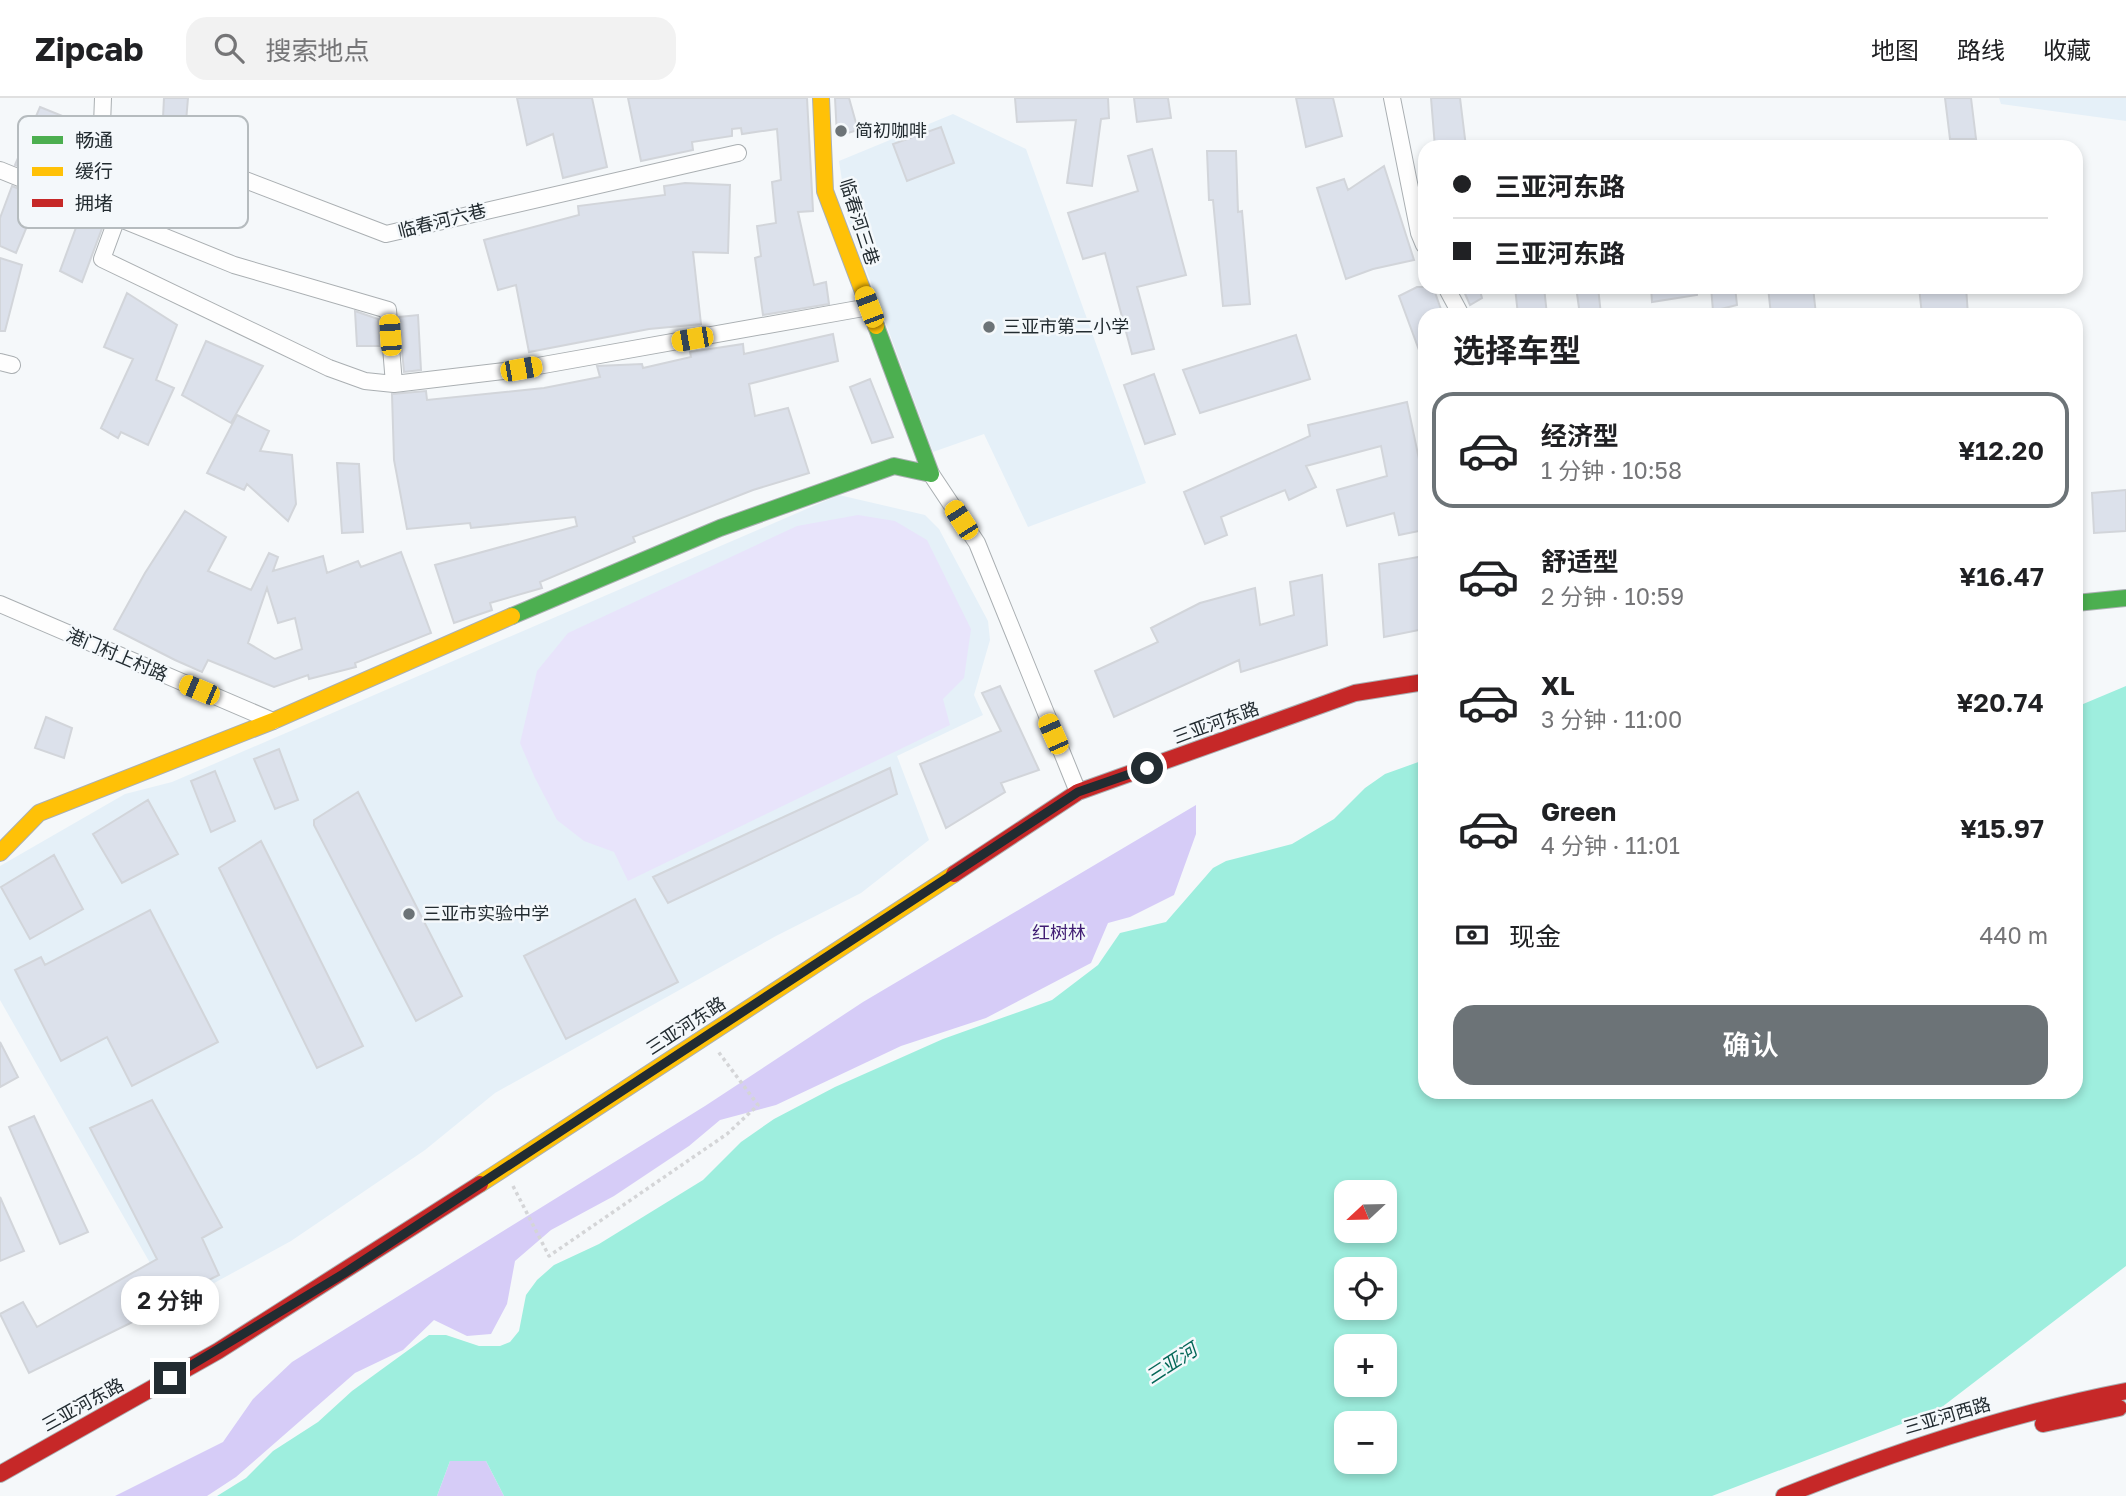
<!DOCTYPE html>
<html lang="zh">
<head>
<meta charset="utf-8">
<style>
  :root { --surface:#fff; --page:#f2f2f2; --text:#202124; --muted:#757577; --line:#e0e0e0; --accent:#6c7377 }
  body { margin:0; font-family:"Golos Text","Noto Sans SC",sans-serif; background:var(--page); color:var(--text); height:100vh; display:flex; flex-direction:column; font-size:26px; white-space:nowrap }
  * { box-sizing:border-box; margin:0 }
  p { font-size:23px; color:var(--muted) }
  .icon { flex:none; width:38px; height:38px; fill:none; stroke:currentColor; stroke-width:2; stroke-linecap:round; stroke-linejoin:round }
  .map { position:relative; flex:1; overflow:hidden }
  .side { position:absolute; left:1418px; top:210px; width:665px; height:791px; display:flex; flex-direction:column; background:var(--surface); border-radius:21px; box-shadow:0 4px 10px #0003 }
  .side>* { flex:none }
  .guide { position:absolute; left:1418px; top:42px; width:665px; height:154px; border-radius:21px; box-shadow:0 4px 10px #0003; display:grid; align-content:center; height:154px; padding:0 35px; background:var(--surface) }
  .needle { width:46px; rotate:248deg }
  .controls { position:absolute; left:1334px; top:1082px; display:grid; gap:14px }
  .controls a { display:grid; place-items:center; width:63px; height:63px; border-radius:14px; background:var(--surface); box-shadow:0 4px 10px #0003; font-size:35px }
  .end { position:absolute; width:32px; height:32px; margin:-16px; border:9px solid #232c31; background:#fff; box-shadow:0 0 0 4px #fff }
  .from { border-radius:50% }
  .bubble { position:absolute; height:49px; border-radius:21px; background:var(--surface); box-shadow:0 4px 10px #0003; font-size:23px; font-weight:600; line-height:49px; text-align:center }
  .car { position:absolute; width:21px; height:42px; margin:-21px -10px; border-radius:9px; box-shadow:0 0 5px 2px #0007; background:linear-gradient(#f5c518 24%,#345 0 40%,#f5c518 0 76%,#345 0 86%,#f5c518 0) }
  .guide b { display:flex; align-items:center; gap:24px; height:66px; font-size:26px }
  .guide b+b { border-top:2px solid var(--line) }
  .guide i { width:18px; height:18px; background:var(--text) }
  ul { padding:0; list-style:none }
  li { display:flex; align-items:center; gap:21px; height:116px; margin:0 14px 10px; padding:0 21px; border:4px solid transparent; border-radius:21px }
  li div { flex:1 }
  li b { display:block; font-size:26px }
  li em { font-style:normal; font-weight:600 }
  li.current { border-color:var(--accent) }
  li>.icon { width:63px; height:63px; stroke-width:1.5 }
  h2 { padding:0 35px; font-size:32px; line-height:84px }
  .pay { display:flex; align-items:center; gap:18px; height:77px; padding:0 35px; font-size:26px }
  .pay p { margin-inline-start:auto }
  .primary-button { display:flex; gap:14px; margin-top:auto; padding:14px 35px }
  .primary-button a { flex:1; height:80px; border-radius:21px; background:var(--accent); color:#fff; font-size:28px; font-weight:600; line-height:80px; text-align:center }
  header { display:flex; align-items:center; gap:42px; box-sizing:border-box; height:98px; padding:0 35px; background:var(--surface); border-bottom:2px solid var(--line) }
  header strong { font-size:33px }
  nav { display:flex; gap:38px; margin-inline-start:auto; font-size:24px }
  .search { width:490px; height:63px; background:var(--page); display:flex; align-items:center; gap:18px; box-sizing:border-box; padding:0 24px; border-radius:21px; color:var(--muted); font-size:26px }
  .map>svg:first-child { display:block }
</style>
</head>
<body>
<header>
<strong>Zipcab</strong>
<div class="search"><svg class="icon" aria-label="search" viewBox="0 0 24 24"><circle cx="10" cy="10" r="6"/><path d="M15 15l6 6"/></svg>搜索地点</div>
<nav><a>地图</a><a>路线</a><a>收藏</a></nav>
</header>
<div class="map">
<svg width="2126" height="1398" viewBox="0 0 2126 1398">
  <rect width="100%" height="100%" fill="#f5f8fa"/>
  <path fill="#e5f0f8" d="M1999,0H2126V23L2001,6Z
    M953,16L1026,51L1146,385L1028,429L984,336L933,354L848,122L839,63Z
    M839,397L925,417L939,431L988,523L990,542L974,597L983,617L897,658L929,742L861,795L776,838L495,995L425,1052L291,1143L174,1207L0,902V768L125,696L172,684Z"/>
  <path fill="#e8e4fb" d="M858,417L895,423L927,442L971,531L964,580L943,601L950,627L628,783L614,754L584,743L557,722L535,680L520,645L537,573L568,535L797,428Z"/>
  <path fill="#d6ccf7" d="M1196,707V736L1174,797L1130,819L1108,825L1091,865L986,920L901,948L776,1007L720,1022L689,1048L614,1098L551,1132L515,1163L507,1206L491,1236L467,1238L434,1222L403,1252L355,1275L236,1379L207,1398H115L223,1344L253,1301L292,1264L705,1008L863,904Z
    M450,1363H486L504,1398H437Z"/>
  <path fill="#9eeede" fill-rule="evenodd" d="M2126,588V1168L1938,1312L1712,1398H504L486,1363H450L437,1398H217L246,1380L273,1353L318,1324L352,1293L429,1237H446L479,1248H500L510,1244L519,1233L526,1197L537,1182L554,1167L599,1146L703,1082L741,1044L774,1021L835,989L943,941L1052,902L1098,867L1120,835L1166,824L1213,770L1226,763L1292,746L1334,721L1365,690L1385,676L1424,662V994H2076V609ZM1346,1094H1384V1132H1346ZM1346,1171H1384V1209H1346ZM1346,1248H1384V1286H1346ZM1346,1325H1384V1363H1346Z"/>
  <path fill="#dce1eb" stroke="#d2d5da" stroke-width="2" fill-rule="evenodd" d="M164,0H188L184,47L162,39Z
    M517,0H592L607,69L563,80L553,36L527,47Z
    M628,0H807L813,113L798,114L814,187L826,184L829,206L763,217L755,160L761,158L757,128L776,125L772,84L781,82L777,31L742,36L741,30L732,31V38L692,44L693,52L641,63Z
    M835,0H849L858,32L837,38Z
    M1015,0H1108L1109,20L1101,21L1092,88L1067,85L1076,22L1017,24Z
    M1134,0H1168L1171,20L1137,24Z
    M1296,0H1333L1342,38L1306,49Z
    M1431,0H1460L1466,49H1435Z
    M1945,0H1971L1976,41H1950Z
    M40,9L65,19L41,77L15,67Z
    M941,29L954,65L907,83L893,46Z
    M1152,51L1186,177L1137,189L1154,251L1132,256L1105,155L1083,161L1068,115L1138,93L1128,58Z
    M1207,53H1236L1238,114L1242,113L1250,206L1223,208L1213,102H1209Z
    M1384,68L1414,162L1373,171L1346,181L1317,90L1344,81L1348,92Z
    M685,85L730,87L728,155L693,154L701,226L649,231L529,254L516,187L498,192L484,142L579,117L578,108L665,97L664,88Z
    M12,88L39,99L16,155L0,148V120Z
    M81,116L104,125L82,184L60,173Z
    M0,160L22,167L5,233H0Z
    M1417,189H1433L1443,217H1424L1423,263L1399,198Z
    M1462,189H1479L1482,200L1470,207Z
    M1515,189H1544L1547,217H1518Z
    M1576,189H1598L1601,217H1580Z
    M1651,189H1696L1697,197L1652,204Z
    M1711,189H1735L1737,207L1713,213Z
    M1768,189H1813L1816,217H1771Z
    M1919,189H1966L1968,217H1922Z
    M127,195L177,227L156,282L174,290L148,347L121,334L118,340L101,330L133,261L104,249Z
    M355,213L378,221L380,248H357Z
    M418,217L421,272L404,274L399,219Z
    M833,236L838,263L749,286L755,318L788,310L809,375L753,392L633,439L635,444L540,484L542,490L490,505L492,512L454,525L435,467L577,428L575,419L471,430L470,425L407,431L394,362L392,296L426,293L427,302L544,290L600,279L597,268L642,266L643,270L691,259L690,254L743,246L744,256Z
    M1296,237L1310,281L1200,315L1183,272Z
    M206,243L263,268L231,325L182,297Z
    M1154,276L1175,336L1145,346L1124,287Z
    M870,281L893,339L872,345L850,289Z
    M1407,304L1424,385V432L1399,437L1394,415L1347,428L1337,392L1387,378L1381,348L1306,368L1316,389L1289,402L1285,392L1221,419L1227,437L1205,446L1184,394L1310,338L1308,327Z
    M237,317L269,333L260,353L292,357L296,406L288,423L247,386L244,392L207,375Z
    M337,365L359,366L363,434L342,435Z
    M2126,392V433L2094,435L2092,395Z
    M185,413L226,439L208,473L251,492L269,455L278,459L273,473L323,458L327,475L358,463L361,469L401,454L431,535L355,565L356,569L309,581L308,577L274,589L208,562L202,574L175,562L114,531L145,475ZM267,490L278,525L295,520L302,551L275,561L248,545Z
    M1424,458V531L1384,539L1379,466Z
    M1322,477L1327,547L1241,574L1239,562L1114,619L1095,573L1158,544L1151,530L1200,505L1255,490L1260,527L1294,517L1290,484Z
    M1000,588L1039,672L1001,685L1005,694L946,730L920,666L1001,633L982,595Z
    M46,619L72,630L64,660L35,650Z
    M279,651L298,702L275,711L254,661Z
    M890,670L897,696L668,805L653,779Z
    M215,673L235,723L211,734L191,683Z
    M358,694L462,898L416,923L314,727V722Z
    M148,702L178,756L122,785L93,736Z
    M261,743L363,948L317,970L219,770Z
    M54,757L83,811L30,841L1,789Z
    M635,801L678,884L566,941L524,858Z
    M150,812L218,944L132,988L107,939L61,963L15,872L41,859L45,867Z
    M0,944L18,979L0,989Z
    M152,1002L222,1129L202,1140L219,1177L155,1208L157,1212L29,1275L0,1216L23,1204L37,1229L157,1161L90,1030Z
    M34,1018L88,1134L60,1146L9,1029Z
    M0,1099L24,1153L0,1163Z"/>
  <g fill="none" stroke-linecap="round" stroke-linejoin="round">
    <g stroke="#aaafb2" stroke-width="18">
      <path id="street" d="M103,0L102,27L386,136L738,55
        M1392,0L1419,135L1424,147
        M0,72L234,167L388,212L394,286L521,271L869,209
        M117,120L102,161L329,270L365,283L394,286
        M1446,189L1461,217
        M0,264L12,267
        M931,376L977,445L1078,694
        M0,506L273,623"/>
    </g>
    <g stroke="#aaafb2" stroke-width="18">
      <path id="fast" d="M2076,505L2126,500
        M512,518L720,430L894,368L931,376L876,228"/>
    </g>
    <g stroke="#aaafb2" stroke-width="18">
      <path id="slow" d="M821,0L825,93L876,228
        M0,755L39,715L273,623L512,518
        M480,1086L954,776"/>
    </g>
    <g stroke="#aaafb2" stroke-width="18">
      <path id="jam" d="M954,776L1078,694L1355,595L1424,584
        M2043,1326L2119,1310
        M0,1376L218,1253L480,1086
        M1784,1398C1895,1353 2008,1316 2126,1293"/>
    </g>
    <path stroke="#d4d5d7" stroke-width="3.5" stroke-dasharray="3.5 3.5" stroke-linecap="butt" d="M513,1088L549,1158L727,1036L758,1007L717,952"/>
    <use href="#street" stroke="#fefefe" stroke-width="16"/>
    <use href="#fast" stroke="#4caf50" stroke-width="16"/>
    <use href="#slow" stroke="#ffc107" stroke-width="16"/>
    <use href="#jam" stroke="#c62828" stroke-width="16"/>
  </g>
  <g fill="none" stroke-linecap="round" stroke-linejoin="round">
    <path stroke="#232c31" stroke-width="9" d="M170,1280L343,1176L1078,694L1147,670"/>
  </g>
  <g fill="#6c7377" stroke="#f4f8fb" stroke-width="2.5">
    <circle cx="841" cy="33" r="7"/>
    <circle cx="989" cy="229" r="7"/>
    <circle cx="409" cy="816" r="7"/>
  </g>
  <g text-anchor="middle" stroke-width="5" stroke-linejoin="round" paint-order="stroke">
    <g font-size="18" fill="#232c31" stroke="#f4f8fb" text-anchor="start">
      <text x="855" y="39">简初咖啡</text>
      <text x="1003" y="235">三亚市第二小学</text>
      <text x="423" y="822">三亚市实验中学</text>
    </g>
    <g font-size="18" fill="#232c31" stroke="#f4f8fb">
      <text transform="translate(442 123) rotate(-14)" y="6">临春河六巷</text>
      <text transform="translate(859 124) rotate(72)" y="6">临春河三巷</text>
      <text transform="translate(117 557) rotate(23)" y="6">港门村上村路</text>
      <text transform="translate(1216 625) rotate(-20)" y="6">三亚河东路</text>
      <text transform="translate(686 928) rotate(-33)" y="6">三亚河东路</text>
      <text transform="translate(83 1307) rotate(-29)" y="6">三亚河东路</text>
      <text transform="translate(1947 1318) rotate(-16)" y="6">三亚河西路</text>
    </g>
    <g font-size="18" fill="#401d73" stroke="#f4f8fb">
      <text x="1059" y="841">红树林</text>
    </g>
    <g font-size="19" font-style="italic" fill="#046758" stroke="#f4f8fb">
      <text transform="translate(1171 1265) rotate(-33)" y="7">三亚河</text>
    </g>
  </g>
  <rect x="18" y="18" width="230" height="112" rx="10" fill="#f4f8fb" stroke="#b5bbbe" stroke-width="2"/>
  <rect x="32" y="38" width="31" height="8" fill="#4caf50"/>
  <rect x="32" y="69" width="31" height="9" fill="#ffc107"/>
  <rect x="32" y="101" width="31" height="8" fill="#c62828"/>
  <g font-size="19" fill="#232c31">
    <text x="75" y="49">畅通</text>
    <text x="75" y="80">缓行</text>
    <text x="75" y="112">拥堵</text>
  </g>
</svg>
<div class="controls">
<a><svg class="needle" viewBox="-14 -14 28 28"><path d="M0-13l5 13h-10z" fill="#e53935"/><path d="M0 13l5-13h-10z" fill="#757577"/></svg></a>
<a><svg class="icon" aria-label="locate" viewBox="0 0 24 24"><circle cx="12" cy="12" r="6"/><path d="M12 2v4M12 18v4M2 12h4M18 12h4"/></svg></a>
<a>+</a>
<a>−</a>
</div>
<i class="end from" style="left:1147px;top:670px"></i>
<i class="end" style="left:170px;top:1280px"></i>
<div class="bubble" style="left:121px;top:1178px;width:98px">2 分钟</div>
<i class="car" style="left:869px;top:209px;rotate:339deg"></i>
<i class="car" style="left:390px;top:237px;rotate:356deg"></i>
<i class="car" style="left:692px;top:241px;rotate:260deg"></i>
<i class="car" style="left:521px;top:271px;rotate:80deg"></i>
<i class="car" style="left:961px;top:422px;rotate:327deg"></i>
<i class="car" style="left:199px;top:592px;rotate:293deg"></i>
<i class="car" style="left:1053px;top:636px;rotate:336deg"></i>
<div class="guide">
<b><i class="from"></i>三亚河东路</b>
<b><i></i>三亚河东路</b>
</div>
<section class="side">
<h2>选择车型</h2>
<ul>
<li class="current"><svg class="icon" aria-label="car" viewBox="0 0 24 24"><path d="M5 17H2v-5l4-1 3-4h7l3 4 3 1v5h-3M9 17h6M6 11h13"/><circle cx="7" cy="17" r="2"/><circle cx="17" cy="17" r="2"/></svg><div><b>经济型</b><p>1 分钟 · 10:58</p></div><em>¥12.20</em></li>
<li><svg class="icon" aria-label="car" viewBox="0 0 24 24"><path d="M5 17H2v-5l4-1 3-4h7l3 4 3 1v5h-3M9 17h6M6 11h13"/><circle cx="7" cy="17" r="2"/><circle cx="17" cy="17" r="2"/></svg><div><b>舒适型</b><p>2 分钟 · 10:59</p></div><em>¥16.47</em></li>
<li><svg class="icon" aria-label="car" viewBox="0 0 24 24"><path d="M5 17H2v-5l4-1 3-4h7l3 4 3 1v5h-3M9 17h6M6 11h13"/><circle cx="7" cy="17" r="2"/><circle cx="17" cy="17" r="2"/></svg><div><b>XL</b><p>3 分钟 · 11:00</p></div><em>¥20.74</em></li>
<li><svg class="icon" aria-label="car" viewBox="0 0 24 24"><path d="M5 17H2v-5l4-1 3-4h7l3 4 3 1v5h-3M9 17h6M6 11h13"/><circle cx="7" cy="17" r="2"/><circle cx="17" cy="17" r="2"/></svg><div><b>Green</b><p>4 分钟 · 11:01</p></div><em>¥15.97</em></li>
</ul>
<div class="pay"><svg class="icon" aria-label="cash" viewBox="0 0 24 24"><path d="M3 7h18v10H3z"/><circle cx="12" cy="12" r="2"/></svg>现金<p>440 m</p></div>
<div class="primary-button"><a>确认</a></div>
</section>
</div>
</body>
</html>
